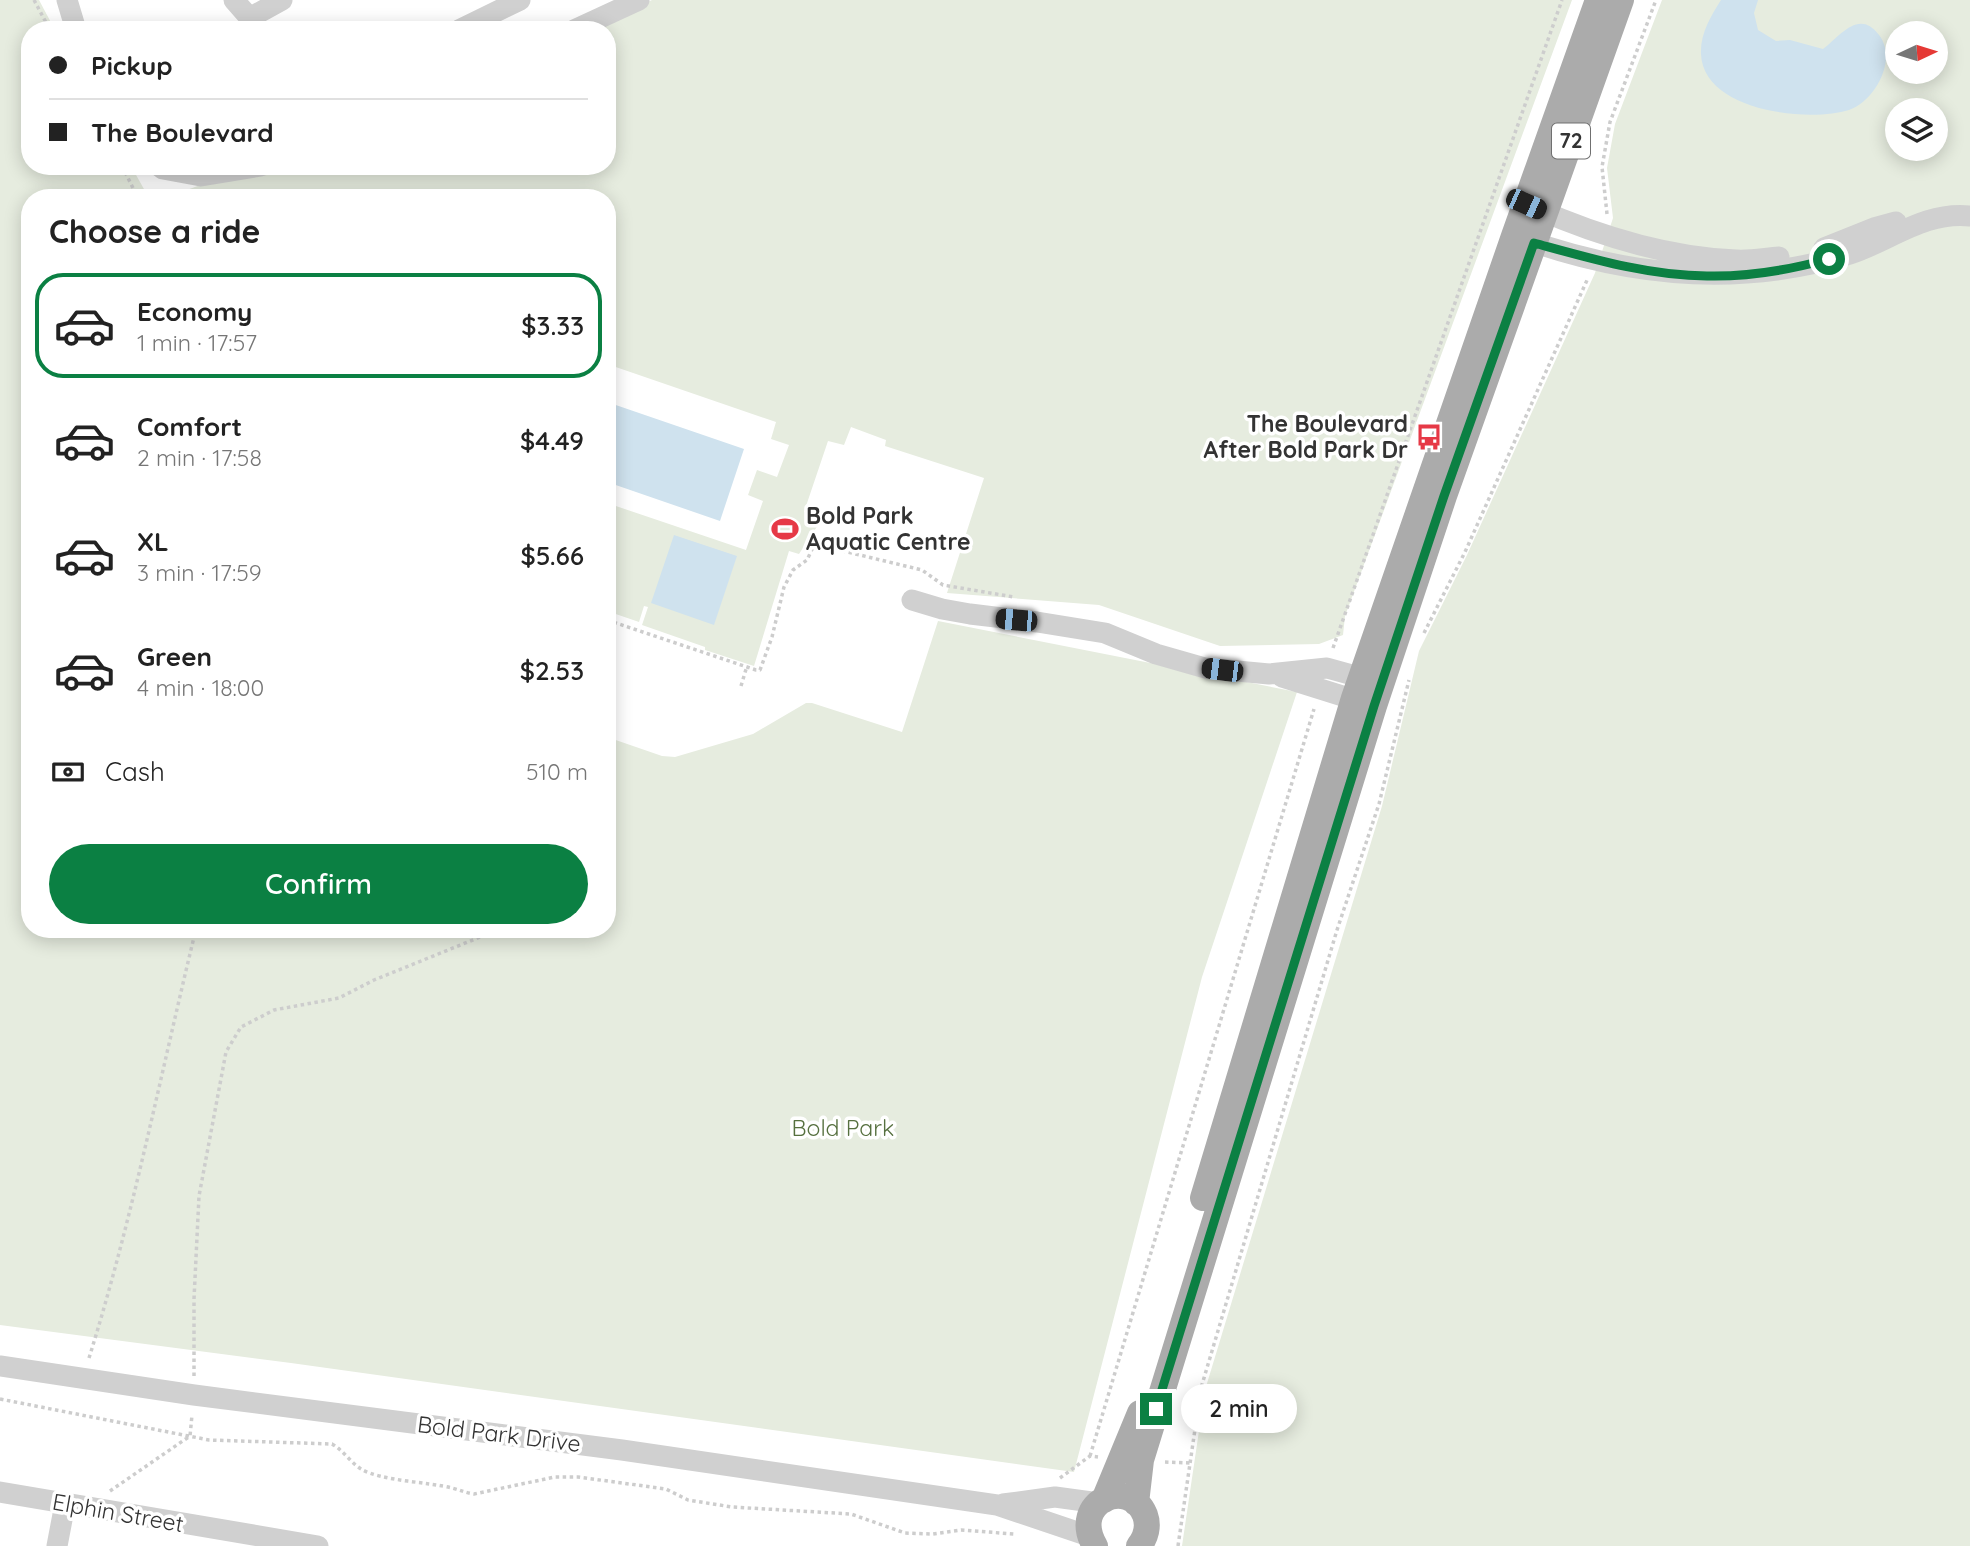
<!DOCTYPE html>
<html lang="en">
<head>
<meta charset="utf-8">
<style>
  :root { --surface:#fff; --page:#f2f2f2; --text:#222; --muted:#767676; --line:#e0e0e0; --accent:#0b8043 }
  body { margin:0; font-family:Quicksand,sans-serif; background:var(--page); color:var(--text); height:100vh; display:flex; flex-direction:column; font-size:26px; white-space:nowrap }
  * { box-sizing:border-box; margin:0 }
  p { font-size:23px; color:var(--muted) }
  .icon { flex:none; width:38px; height:38px; fill:none; stroke:currentColor; stroke-width:2; stroke-linecap:round; stroke-linejoin:round }
  .map { position:relative; flex:1; overflow:hidden }
  .side { position:absolute; left:21px; top:189px; width:595px; height:749px; display:flex; flex-direction:column; background:var(--surface); border-radius:28px; box-shadow:0 4px 18px #0003 }
  .side>* { flex:none }
  .guide { position:absolute; left:21px; top:21px; width:595px; height:154px; border-radius:28px; box-shadow:0 4px 18px #0003; display:grid; align-content:center; height:154px; padding:0 28px; background:var(--surface) }
  .needle { width:46px; rotate:86deg }
  .controls { position:absolute; left:1885px; top:21px; display:grid; gap:14px }
  .controls a { display:grid; place-items:center; width:63px; height:63px; border-radius:50%; background:var(--surface); box-shadow:0 4px 18px #0003; font-size:35px }
  .end { position:absolute; width:32px; height:32px; margin:-16px; border:9px solid #0b8043; background:#fff; box-shadow:0 0 0 4px #fff }
  .from { border-radius:50% }
  .bubble { position:absolute; height:49px; border-radius:24px; background:var(--surface); box-shadow:0 4px 18px #0003; font-size:23px; font-weight:600; line-height:49px; text-align:center }
  .car { position:absolute; width:21px; height:42px; margin:-21px -10px; border-radius:9px; box-shadow:0 0 5px 2px #0007; background:linear-gradient(#222 24%,#8ab4d8 0 40%,#222 0 76%,#8ab4d8 0 86%,#222 0) }
  .guide b { display:flex; align-items:center; gap:24px; height:66px; font-size:26px }
  .guide b+b { border-top:2px solid var(--line) }
  .guide i { width:18px; height:18px; background:var(--text) }
  ul { padding:0; list-style:none }
  li { display:flex; align-items:center; gap:21px; height:105px; margin:0 14px 10px; padding:0 14px; border:4px solid transparent; border-radius:28px }
  li div { flex:1 }
  li b { display:block; font-size:26px }
  li em { font-style:normal; font-weight:600 }
  li.active { border-color:var(--accent) }
  li>.icon { width:63px; height:63px; stroke-width:1.5 }
  h2 { padding:0 28px; font-size:32px; line-height:84px }
  .pay { display:flex; align-items:center; gap:18px; height:77px; padding:0 28px; font-size:26px }
  .pay p { margin-inline-start:auto }
  .action { display:flex; gap:14px; margin-top:auto; padding:14px 28px }
  .action a { flex:1; height:80px; border-radius:42px; background:var(--accent); color:#fff; font-size:28px; font-weight:600; line-height:80px; text-align:center }
  .map>svg:first-child { display:block }
</style>
</head>
<body>
<div class="map">
<svg width="1970" height="1546" viewBox="0 0 1970 1546">
  <rect width="100%" height="100%" fill="#fff"/>
  <path fill="#e6ecdf" fill-rule="evenodd" d="M0,0H39L55,30H30V166H131L149,198H30V929H607V737L662,756L675,757L753,734L806,703H812L902,732L938,621L1297,692L1202,977L1074,1472L291,1363L0,1325Z
    M652,0H1572L1345,616L1343,635L1319,644L1220,646L1099,605L947,593L984,478L885,446L886,440L851,427L844,445L828,441L804,512L822,519L799,554L789,551L754,666L705,650V647L642,625L648,607L644,606L639,622L607,611V503L746,550L763,501L748,495L757,470L777,477L789,445L771,439L776,422L607,364V198H165L252,166H607V30H585Z
    M1662,0H1970V1546H1182L1205,1390L1382,806L1419,651L1467,555L1595,273L1613,218L1607,168L1615,124ZM1897,33H1936V72H1897ZM1897,110H1936V149H1897Z"/>
  <path fill="#cfe2ee" d="M1721,0H1758L1754,13L1758,30L1776,41L1790,40L1823,49C1840,36 1859,8 1879,35C1898,59 1875,101 1849,110C1808,123 1703,111 1701,54C1700,34 1711,16 1721,0Z
    M607,402L744,449L720,521L607,482Z
    M674,535L737,556L714,625L651,603Z"/>
  <g fill="none" stroke-linecap="round" stroke-linejoin="round">
    <path stroke="#cdcdcd" stroke-width="3.5" stroke-dasharray="3.5 3.5" stroke-linecap="butt" d="M34,0L50,30
      M122,166L138,198
      M1607,214L1602,167L1610,122L1656,0
      M817,539L822,544L835,549L922,570L943,585L1014,597
      M607,620L756,670H760L772,637L784,587L793,570L807,560L817,539L810,537
      M1424,633L1465,552L1588,278
      M1333,648L1562,0
      M741,686L747,666
      M89,1358C133,1217 161,1072 196,929
      M194,1376V1299L199,1196L226,1052L241,1027L274,1010L339,998L374,980L500,929
      M0,1399L209,1440L332,1444C344,1451 350,1462 361,1469C381,1481 429,1482 452,1488C460,1490 466,1493 474,1494L555,1477H578L666,1489L688,1500L732,1507L851,1514L905,1533L933,1534L961,1530L1014,1534
      M1090,1456L1314,709
      M1165,1462L1190,1463
      M1060,1478L1090,1456L1098,1457
      M110,1491L190,1436L192,1415
      M1178,1546L1201,1388L1337,930L1379,804L1409,680"/>
    <path stroke="#d0d0d0" stroke-width="21" d="M67,0L76,30
      M234,0L248,16H253L282,0
      M459,30L520,0
      M574,30L639,0
      M159,166L163,169L201,176L261,166
      M1533,207C1596,235 1666,257 1736,260C1750,261 1765,258 1779,257
      M1521,238C1629,277 1739,288 1850,254C1890,241 1925,211 1970,216
      M1824,248L1874,228L1896,222
      M912,600L942,609L970,614L1037,622L1105,633L1156,654L1205,668L1269,674L1327,668L1374,681
      M1282,677L1368,704
      M0,1366L194,1395L622,1450L997,1505L1089,1536
      M0,1492L318,1546
      M1003,1504L1055,1497L1099,1503
      M57,1546L65,1504"/>
    <path stroke="#ababab" stroke-width="26" d="M1203,1198L1354,698L1514,236L1598,0
      M1104,1500L1140,1413
      M1136,1503L1141,1460L1374,706L1444,496L1621,0
      M1095,1546C1069,1502 1129,1476 1145,1515C1149,1526 1146,1537 1139,1546"/>
  </g>
  <g fill="none" stroke-linecap="round" stroke-linejoin="round">
    <path stroke="#0b8043" stroke-width="9" d="M1156,1409L1374,706L1444,496L1534,243C1589,258 1649,276 1707,276C1748,277 1789,270 1829,259"/>
  </g>
  <defs>
    <g id="bus-bare" transform="scale(2.1)"><path d="M-5-6H5V4H4V6H2V4H-2V6H-4V4H-5ZM-3.5-4V0h7V-4ZM-3.5 1.2v1.5H-2V1.2ZM2 1.2v1.5H3.5V1.2Z" fill="#e63946" stroke="#fff" stroke-width="2.5" paint-order="stroke"/></g>
    <g id="stadium-bare" transform="scale(2.1)"><path d="M0-5a6.5 5 0 1 0 0 10a6.5 5 0 1 0 0-10ZM-3.5-1.8h7v3.6h-7Z" fill="#e63946" stroke="#fff" stroke-width="2.5" paint-order="stroke"/></g>
  </defs>
  <g fill-rule="evenodd">
    <use href="#bus-bare" x="1429" y="437"/>
    <use href="#stadium-bare" x="785" y="529"/>
  </g>
  <g text-anchor="middle" stroke-width="7" stroke-linejoin="round" paint-order="stroke">
    <rect fill="#fff" stroke="#707070" stroke-width="2" x="1552" y="123.5" width="38" height="35" rx="5"/>
    <g font-size="21" font-weight="bold" fill="#333">
      <text x="1571" y="148">72</text>
    </g>
    <g font-size="23" font-weight="bold" fill="#333" stroke="#fff" text-anchor="end">
      <text x="1408" y="432">The Boulevard<tspan x="1408" dy="26">After Bold Park Dr</tspan></text>
      <text x="806" y="524" text-anchor="start">Bold Park<tspan x="806" dy="26">Aquatic Centre</tspan></text>
    </g>
    <g font-size="23" fill="#56703f" stroke="#fff">
      <text x="843" y="1136">Bold Park</text>
    </g>
    <g font-size="23" fill="#333" stroke="#fff">
      <text transform="translate(499 1434) rotate(7)" y="8">Bold Park Drive</text>
      <text transform="translate(118 1513) rotate(10)" y="8">Elphin Street</text>
    </g>
  </g>
</svg>
<div class="controls">
<a><svg class="needle" viewBox="-14 -14 28 28"><path d="M0-13l5 13h-10z" fill="#e53935"/><path d="M0 13l5-13h-10z" fill="#767676"/></svg></a>
<a><svg class="icon" aria-label="layers" viewBox="0 0 24 24"><path d="M12 4l9 5-9 5-9-5zM3 14l9 5 9-5"/></svg></a>
</div>
<i class="end from" style="left:1829px;top:259px"></i>
<i class="end" style="left:1156px;top:1409px"></i>
<div class="bubble" style="left:1181px;top:1384px;width:116px">2 min</div>
<i class="car" style="left:1526px;top:204px;rotate:114deg"></i>
<i class="car" style="left:1016px;top:620px;rotate:275deg"></i>
<i class="car" style="left:1222px;top:670px;rotate:277deg"></i>
<div class="guide">
<b><i class="from"></i>Pickup</b>
<b><i></i>The Boulevard</b>
</div>
<section class="side">
<h2>Choose a ride</h2>
<ul>
<li class="active"><svg class="icon" aria-label="car" viewBox="0 0 24 24"><path d="M5 17H2v-5l4-1 3-4h7l3 4 3 1v5h-3M9 17h6M6 11h13"/><circle cx="7" cy="17" r="2"/><circle cx="17" cy="17" r="2"/></svg><div><b>Economy</b><p>1 min · 17:57</p></div><em>$3.33</em></li>
<li><svg class="icon" aria-label="car" viewBox="0 0 24 24"><path d="M5 17H2v-5l4-1 3-4h7l3 4 3 1v5h-3M9 17h6M6 11h13"/><circle cx="7" cy="17" r="2"/><circle cx="17" cy="17" r="2"/></svg><div><b>Comfort</b><p>2 min · 17:58</p></div><em>$4.49</em></li>
<li><svg class="icon" aria-label="car" viewBox="0 0 24 24"><path d="M5 17H2v-5l4-1 3-4h7l3 4 3 1v5h-3M9 17h6M6 11h13"/><circle cx="7" cy="17" r="2"/><circle cx="17" cy="17" r="2"/></svg><div><b>XL</b><p>3 min · 17:59</p></div><em>$5.66</em></li>
<li><svg class="icon" aria-label="car" viewBox="0 0 24 24"><path d="M5 17H2v-5l4-1 3-4h7l3 4 3 1v5h-3M9 17h6M6 11h13"/><circle cx="7" cy="17" r="2"/><circle cx="17" cy="17" r="2"/></svg><div><b>Green</b><p>4 min · 18:00</p></div><em>$2.53</em></li>
</ul>
<div class="pay"><svg class="icon" aria-label="cash" viewBox="0 0 24 24"><path d="M3 7h18v10H3z"/><circle cx="12" cy="12" r="2"/></svg>Cash<p>510 m</p></div>
<div class="action"><a>Confirm</a></div>
</section>
</div>
</body>
</html>
